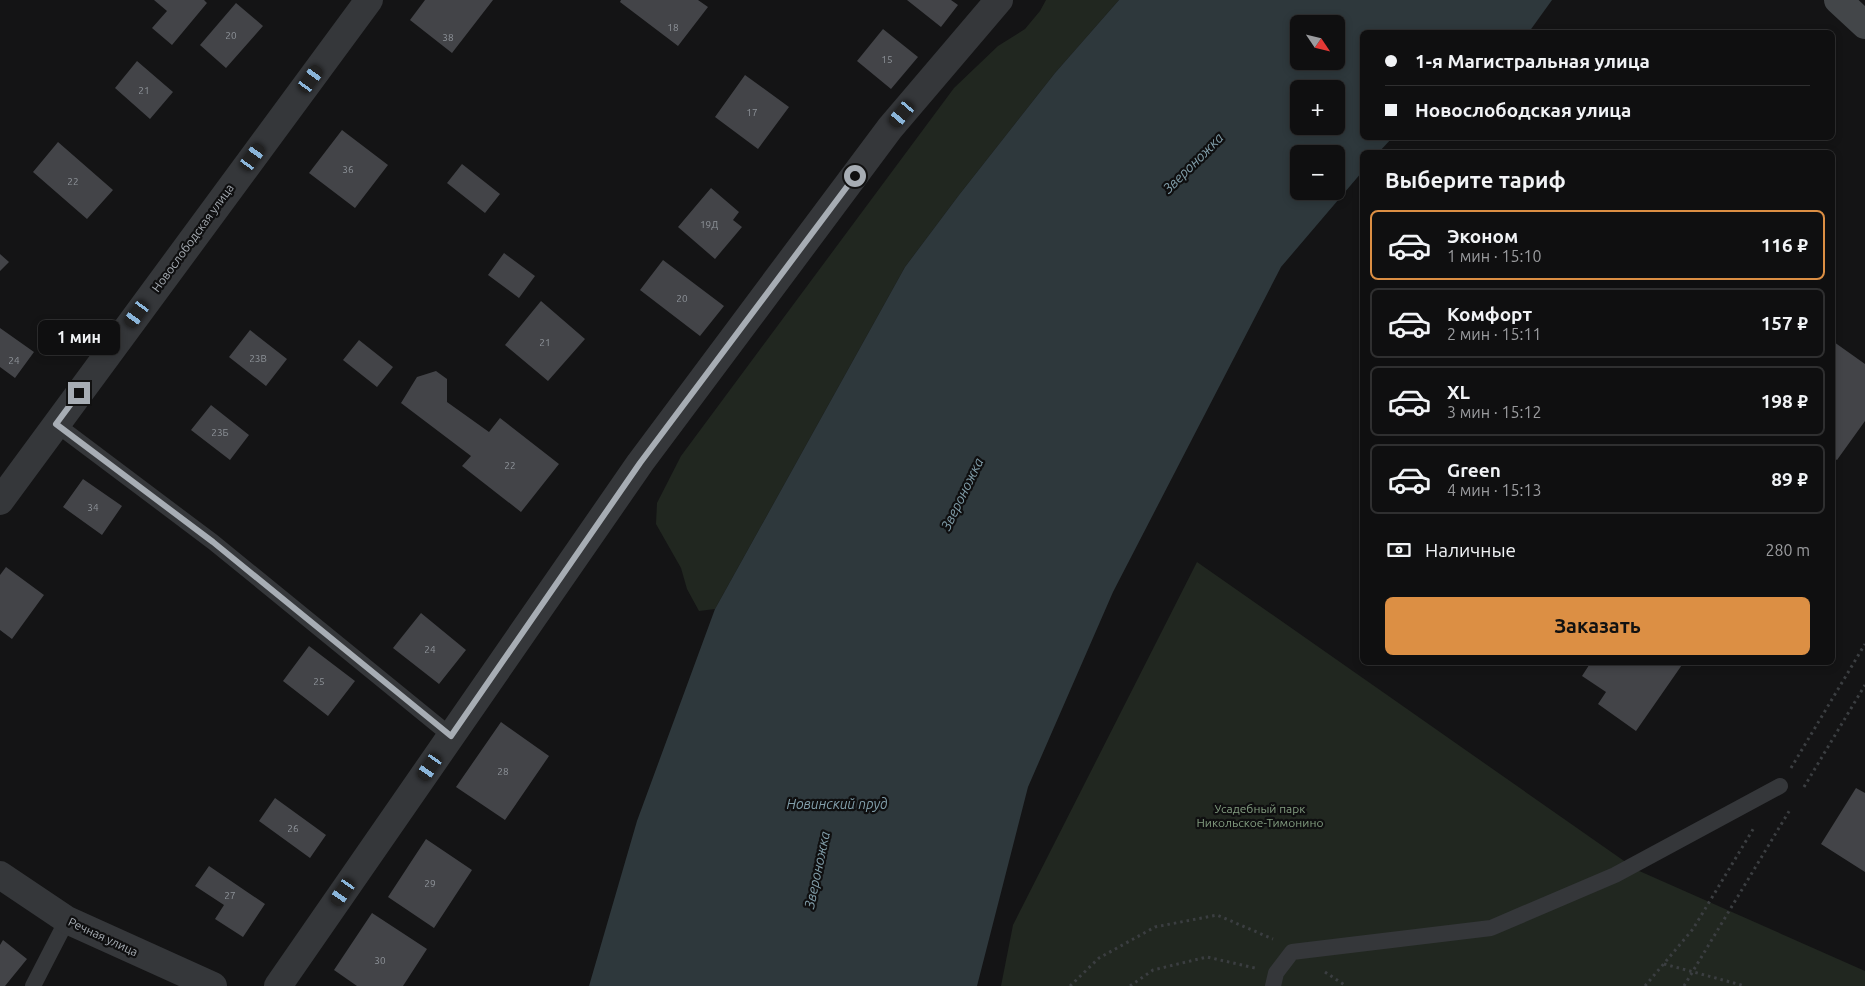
<!DOCTYPE html>
<html lang="ru">
<head>
<meta charset="utf-8">
<style>
  :root { --surface:#0f0f10; --page:#1d1d1e; --text:#f1f3f6; --muted:#9b9c9f; --line:#2f2f30; --accent:#dc8f44 }
  body { margin:0; font-family:Ubuntu,sans-serif; background:var(--page); color:var(--text); height:100vh; display:flex; flex-direction:column; font-size:19px; white-space:nowrap }
  * { box-sizing:border-box; margin:0 }
  p { font-size:16px; color:var(--muted) }
  .icon { flex:none; width:28px; height:28px; fill:none; stroke:currentColor; stroke-width:2; stroke-linecap:round; stroke-linejoin:round }
  .map { position:relative; flex:1; overflow:hidden }
  .panel { position:absolute; left:1360px; top:150px; width:475px; height:515px; display:flex; flex-direction:column; background:var(--surface); border-radius:8px; box-shadow:0 2px 8px #0003,0 0 0 1px var(--line) }
  .panel>* { flex:none }
  .guide { position:absolute; left:1360px; top:30px; width:475px; height:110px; border-radius:8px; box-shadow:0 2px 8px #0003,0 0 0 1px var(--line); display:grid; align-content:center; height:110px; padding:0 25px; background:var(--surface) }
  .needle { width:32px; rotate:125deg }
  .tools { position:absolute; left:1290px; top:15px; display:grid; gap:10px }
  .tools a { display:grid; place-items:center; width:55px; height:55px; border-radius:8px; background:var(--surface); box-shadow:0 2px 8px #0003,0 0 0 1px var(--line); font-size:25px }
  .end { position:absolute; width:22px; height:22px; margin:-11px; border:6px solid #a7adb4; background:#111; box-shadow:0 0 0 2px #111 }
  .from { border-radius:50% }
  .bubble { position:absolute; height:35px; border-radius:8px; background:var(--surface); box-shadow:0 2px 8px #0003,0 0 0 1px var(--line); font-size:16px; font-weight:700; line-height:35px; text-align:center }
  .car { position:absolute; width:15px; height:30px; margin:-15px -8px; border-radius:6px; box-shadow:0 0 4px 1px #0007; background:linear-gradient(#222 24%,#8ab4d8 0 40%,#222 0 76%,#8ab4d8 0 86%,#222 0) }
  .guide b { display:flex; align-items:center; gap:18px; height:48px; font-size:19px }
  .guide b+b { border-top:1px solid var(--line) }
  .guide i { width:12px; height:12px; background:var(--text) }
  ul { padding:0; list-style:none }
  li { display:flex; align-items:center; gap:15px; height:70px; margin:0 10px 8px; padding:0 15px; border:2px solid var(--line); border-radius:8px }
  li div { flex:1 }
  li b { display:block; font-size:19px }
  li em { font-style:normal; font-weight:700 }
  li.on { border-color:var(--accent) }
  li>.icon { width:45px; height:45px; stroke-width:1.5 }
  h2 { padding:0 25px; font-size:22px; line-height:60px }
  .pay { display:flex; align-items:center; gap:12px; height:55px; padding:0 25px; font-size:19px }
  .pay p { margin-inline-start:auto }
  .primary-button { display:flex; gap:10px; margin-top:auto; padding:10px 25px }
  .primary-button a { flex:1; height:58px; border-radius:8px; background:var(--accent); color:#111; font-size:20px; font-weight:700; line-height:58px; text-align:center }
  .map>svg:first-child { display:block }
</style>
</head>
<body>
<div class="map">
<svg width="1865" height="986" viewBox="0 0 1865 986">
  <rect width="100%" height="100%" fill="#141415"/>
  <path fill="#212720" d="M1046,0H1119L1055,73L959,195L905,267L715,609L699,611L687,589L681,568L656,524L657,503L681,456L954,88L998,46L1025,29L1040,11Z
    M1197,562L1637,870L1865,971V986H1001L1013,925Z"/>
  <path fill="#2e383c" fill-rule="evenodd" d="M1119,0H1552L1529,32H1362V138H1392L1379,152H1362V172L1281,267L1113,592L1028,787L977,986H589L637,821L715,609L905,267L959,195L1055,73ZM1299,24H1336V61H1299ZM1299,89H1336V126H1299ZM1299,154H1336V191H1299Z"/>
  <path fill="#434448" d="M154,0H204L207,3L172,45L152,28L167,11Z
    M425,0H493L452,53L410,20Z
    M621,0H698L708,7L678,46L620,2Z
    M907,0H951L958,5L941,27Z
    M236,3L263,26L226,68L200,45Z
    M883,29L918,57L891,89L857,61Z
    M137,61L173,92L150,119L115,88Z
    M745,75L789,107L758,149L715,117Z
    M342,130L388,165L355,208L309,173Z
    M58,142L113,190L87,219L33,172Z
    M462,164L500,194L485,213L447,183Z
    M711,188L739,212L733,220L742,227L715,259L678,227Z
    M504,253L535,276L519,298L488,275Z
    M0,254L9,262L0,271Z
    M663,260L724,306L700,336L640,290Z
    M541,301L585,339L548,381L505,345Z
    M0,328L34,352L15,378L0,367Z
    M250,330L287,359L266,386L229,357Z
    M359,340L393,367L377,387L343,360Z
    M1834,342L1865,364V421L1837,460L1832,457V345Z
    M436,371L447,379V402L489,432L500,418L559,464L521,512L462,466L471,456L401,403L417,377Z
    M211,405L249,435L230,460L191,430Z
    M83,479L122,506L102,535L63,507Z
    M6,567L44,595L12,639L0,630V575Z
    M421,613L466,650L439,684L393,648Z
    M309,646L355,681L328,716L283,681Z
    M1591,662H1621L1624,665L1626,662H1684L1636,731L1598,704L1606,692L1582,676Z
    M501,722L549,756L505,820L456,787Z
    M1856,788L1865,793V872L1821,844Z
    M275,798L326,835L310,858L259,821Z
    M426,839L472,870L434,928L388,897Z
    M209,866L265,904L243,937L215,919L224,905L195,886Z
    M372,913L427,949L403,986H357L334,970Z
    M3,940L27,959L5,986H0V945Z"/>
  <g fill="none" stroke-linecap="round" stroke-linejoin="round">
    <path stroke="#3b3e41" stroke-width="3" stroke-dasharray="2.5 4" stroke-linecap="butt" d="M1791,768L1865,644
      M1804,787L1865,685
      M1664,964L1745,986
      M1325,972L1346,986
      M1070,986L1099,958L1155,927L1217,915L1273,939
      M1130,986L1153,970L1207,957L1255,968
      M1645,986L1693,929L1755,826
      M1684,986L1791,808"/>
    <path stroke="#35373a" stroke-width="16" d="M56,424L213,542L451,736
      M33,986L67,920
      M1273,986L1276,973L1292,952L1491,928L1615,875L1780,786"/>
    <path stroke="#35373a" stroke-width="28" d="M0,501L369,0
      M0,875L67,920L213,986
      M278,986L640,463L890,128L999,0"/>
    <path stroke="#434649" stroke-width="28" d="M1838,0L1865,25"/>
  </g>
  <g fill="none" stroke-linecap="round" stroke-linejoin="round">
    <path stroke="#a7adb4" stroke-width="6" d="M79,393L56,424L213,542L451,736L640,463L855,176"/>
  </g>
  <g text-anchor="middle" stroke-width="4.5" stroke-linejoin="round" paint-order="stroke">
    <g font-size="10" fill="#8e9399">
      <text x="673" y="31">18</text>
      <text x="231" y="39">20</text>
      <text x="448" y="41">38</text>
      <text x="887" y="63">15</text>
      <text x="144" y="94">21</text>
      <text x="752" y="116">17</text>
      <text x="348" y="173">36</text>
      <text x="73" y="185">22</text>
      <text x="709" y="228">19Д</text>
      <text x="682" y="302">20</text>
      <text x="545" y="346">21</text>
      <text x="258" y="362">23В</text>
      <text x="14" y="364">24</text>
      <text x="220" y="436">23Б</text>
      <text x="510" y="469">22</text>
      <text x="93" y="511">34</text>
      <text x="430" y="653">24</text>
      <text x="319" y="685">25</text>
      <text x="503" y="775">28</text>
      <text x="293" y="832">26</text>
      <text x="430" y="887">29</text>
      <text x="230" y="899">27</text>
      <text x="380" y="964">30</text>
    </g>
    <g font-size="12" fill="#a7adb4" stroke="#0f0f10">
      <text transform="translate(193 238) rotate(-54)" y="4">Новослободская улица</text>
      <text transform="translate(103 937) rotate(25)" y="4">Речная улица</text>
    </g>
    <g font-size="12" fill="#839d80" stroke="#0f0f10">
      <text x="1260" y="813">Усадебный парк<tspan x="1260" dy="14">Никольское-Тимонино</tspan></text>
    </g>
    <g font-size="14" font-style="italic" fill="#829fab" stroke="#0f0f10">
      <text transform="translate(1193 163) rotate(-45)" y="5">Звероножка</text>
      <text transform="translate(962 494) rotate(-64)" y="5">Звероножка</text>
      <text x="837" y="809">Новинский пруд</text>
      <text transform="translate(817 870) rotate(-78)" y="5">Звероножка</text>
    </g>
  </g>
</svg>
<div class="tools">
<a><svg class="needle" viewBox="-14 -14 28 28"><path d="M0-13l5 13h-10z" fill="#e53935"/><path d="M0 13l5-13h-10z" fill="#9b9c9f"/></svg></a>
<a>+</a>
<a>−</a>
</div>
<i class="end from" style="left:855px;top:176px"></i>
<i class="end" style="left:79px;top:393px"></i>
<div class="bubble" style="left:38px;top:320px;width:82px">1 мин</div>
<i class="car" style="left:311px;top:79px;rotate:36deg"></i>
<i class="car" style="left:902px;top:114px;rotate:220deg"></i>
<i class="car" style="left:253px;top:157px;rotate:36deg"></i>
<i class="car" style="left:137px;top:314px;rotate:216deg"></i>
<i class="car" style="left:430px;top:767px;rotate:215deg"></i>
<i class="car" style="left:343px;top:892px;rotate:215deg"></i>
<div class="guide">
<b><i class="from"></i>1-я Магистральная улица</b>
<b><i></i>Новослободская улица</b>
</div>
<section class="panel">
<h2>Выберите тариф</h2>
<ul>
<li class="on"><svg class="icon" aria-label="car" viewBox="0 0 24 24"><path d="M5 17H2v-5l4-1 3-4h7l3 4 3 1v5h-3M9 17h6M6 11h13"/><circle cx="7" cy="17" r="2"/><circle cx="17" cy="17" r="2"/></svg><div><b>Эконом</b><p>1 мин · 15:10</p></div><em>116 ₽</em></li>
<li><svg class="icon" aria-label="car" viewBox="0 0 24 24"><path d="M5 17H2v-5l4-1 3-4h7l3 4 3 1v5h-3M9 17h6M6 11h13"/><circle cx="7" cy="17" r="2"/><circle cx="17" cy="17" r="2"/></svg><div><b>Комфорт</b><p>2 мин · 15:11</p></div><em>157 ₽</em></li>
<li><svg class="icon" aria-label="car" viewBox="0 0 24 24"><path d="M5 17H2v-5l4-1 3-4h7l3 4 3 1v5h-3M9 17h6M6 11h13"/><circle cx="7" cy="17" r="2"/><circle cx="17" cy="17" r="2"/></svg><div><b>XL</b><p>3 мин · 15:12</p></div><em>198 ₽</em></li>
<li><svg class="icon" aria-label="car" viewBox="0 0 24 24"><path d="M5 17H2v-5l4-1 3-4h7l3 4 3 1v5h-3M9 17h6M6 11h13"/><circle cx="7" cy="17" r="2"/><circle cx="17" cy="17" r="2"/></svg><div><b>Green</b><p>4 мин · 15:13</p></div><em>89 ₽</em></li>
</ul>
<div class="pay"><svg class="icon" aria-label="cash" viewBox="0 0 24 24"><path d="M3 7h18v10H3z"/><circle cx="12" cy="12" r="2"/></svg>Наличные<p>280 m</p></div>
<div class="primary-button"><a>Заказать</a></div>
</section>
</div>
</body>
</html>
